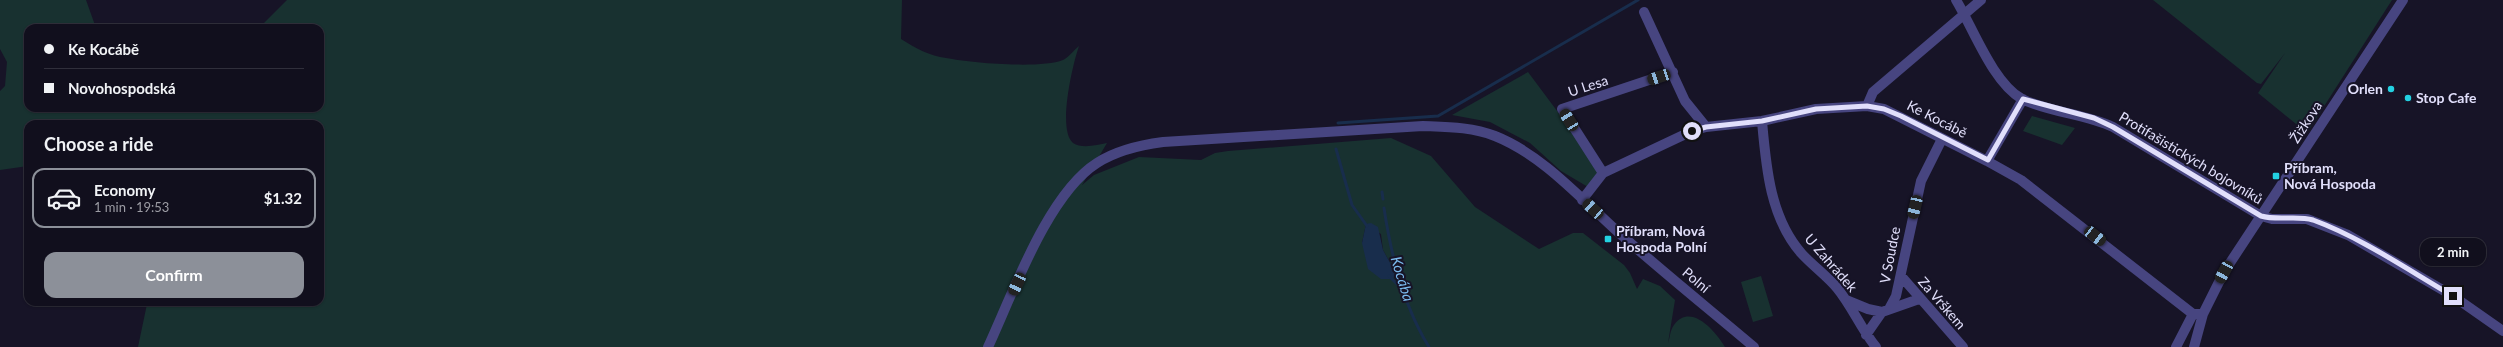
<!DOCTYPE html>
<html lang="en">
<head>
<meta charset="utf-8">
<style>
  :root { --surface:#110f1d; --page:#1a1826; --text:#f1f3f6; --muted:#9c9ca4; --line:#302f3b; --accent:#8c9099 }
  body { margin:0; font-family:Lato,sans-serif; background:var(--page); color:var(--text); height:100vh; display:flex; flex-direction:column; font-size:15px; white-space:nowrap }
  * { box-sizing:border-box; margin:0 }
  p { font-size:13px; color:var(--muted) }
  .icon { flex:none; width:22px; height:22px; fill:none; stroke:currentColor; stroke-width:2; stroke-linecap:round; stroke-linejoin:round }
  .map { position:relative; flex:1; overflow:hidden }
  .side { position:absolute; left:24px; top:120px; width:300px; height:186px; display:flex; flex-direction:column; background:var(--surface); border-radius:12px; box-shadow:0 1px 3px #0004,0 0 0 1px var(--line) }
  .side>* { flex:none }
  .top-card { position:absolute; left:24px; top:24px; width:300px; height:88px; border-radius:12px; box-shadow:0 1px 3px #0004,0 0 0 1px var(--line); display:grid; align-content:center; height:88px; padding:0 20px; background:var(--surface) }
  .end { position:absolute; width:18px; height:18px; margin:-9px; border:5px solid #e1dffb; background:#111; box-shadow:0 0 0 2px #111 }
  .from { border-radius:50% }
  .bubble { position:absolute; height:28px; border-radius:12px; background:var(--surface); box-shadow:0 1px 3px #0004,0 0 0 1px var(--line); font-size:13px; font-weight:700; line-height:28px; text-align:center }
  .car { position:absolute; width:12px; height:24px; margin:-12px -6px; border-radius:5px; box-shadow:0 0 3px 1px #0007; background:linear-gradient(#222 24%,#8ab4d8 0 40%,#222 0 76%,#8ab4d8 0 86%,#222 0) }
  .top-card b { display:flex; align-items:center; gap:14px; height:38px; font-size:15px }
  .top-card b+b { border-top:1px solid var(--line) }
  .top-card i { width:10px; height:10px; background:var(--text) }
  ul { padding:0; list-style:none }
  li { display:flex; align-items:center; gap:12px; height:60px; margin:0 8px 6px; padding:0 12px; border:2px solid var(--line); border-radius:12px }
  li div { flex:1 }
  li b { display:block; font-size:15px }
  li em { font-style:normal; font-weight:700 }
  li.active { border-color:var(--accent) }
  li>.icon { width:36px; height:36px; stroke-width:1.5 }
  h2 { padding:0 20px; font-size:18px; line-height:48px }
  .cta { display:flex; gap:8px; margin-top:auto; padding:8px 20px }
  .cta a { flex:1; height:46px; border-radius:12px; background:var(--accent); color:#fff; font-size:16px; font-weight:700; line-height:46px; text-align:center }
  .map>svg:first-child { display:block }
</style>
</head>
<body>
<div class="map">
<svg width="2503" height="347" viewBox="0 0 2503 347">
  <rect width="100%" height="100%" fill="#171427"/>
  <path fill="#183130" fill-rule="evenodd" d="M0,0H86L96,28H28V108H320V28H259L287,0H902L901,39C915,48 930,56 946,58C972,63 1040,69 1063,60C1068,58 1074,50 1079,46C1073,63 1057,130 1073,143C1082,149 1097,145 1107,143L1082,185L1094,175L1139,157L1201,160L1215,153L1228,151L1391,138L1431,156L1475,207L1539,249L1573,233H1583L1624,265L1630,273L1637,289L1643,279L1660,286L1675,300L1668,343C1670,338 1670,330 1674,325C1691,302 1716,332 1725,347H138L147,304L145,302H320V124H28V166L0,170V91L5,86L7,62L0,49ZM1366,224L1381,234L1383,250L1394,270L1362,243Z
    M2153,0H2392L2307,133L2258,93L2285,53L2261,84L2257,83Z
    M1528,72L1578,139L1598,173L1588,187L1561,171L1530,143L1490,122L1452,115Z
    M2032,116L2075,128L2062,145L2023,131Z
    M1761,276L1773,316L1753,322L1741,282Z"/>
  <path fill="#182d4c" d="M1371,223L1378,227L1383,250L1394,270L1395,276L1392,279H1381L1368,269L1362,243L1366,224Z"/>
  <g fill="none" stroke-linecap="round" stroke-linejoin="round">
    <path stroke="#182d4c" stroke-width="3" d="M1338,123L1438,116L1638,0
      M1336,149L1352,205L1367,226
      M1382,192L1383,199
      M1384,208C1391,255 1404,307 1429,347
      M1389,276L1405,292"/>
    <path stroke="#474580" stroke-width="10" d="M1956,0C1973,28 1993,83 2022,99C2048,112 2085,114 2113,127L2261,216L2272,219H2307L2348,235L2453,296L2503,331
      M1644,12L1685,101L1706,127
      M1867,106L1873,92L1981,0
      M1762,121C1766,167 1770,218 1802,254C1813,266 1827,276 1837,288C1852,306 1861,329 1876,347
      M1987,161L2023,99
      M1603,173L1562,109L1673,72
      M1582,200L1603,173L1692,131L1706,127L1762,121L1816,109L1867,106L1884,109L1987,161L2021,180L2193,314H2203
      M1901,276L1963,347
      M1846,300L1868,309L1882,312
      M1889,309L1896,296L1921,181L1942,139
      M1866,335L1882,312L1919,299
      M988,347C1013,293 1048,194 1097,163C1117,150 1140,145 1163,142L1423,126C1448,127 1472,127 1495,136C1543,155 1582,200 1619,233C1663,272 1709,309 1754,347
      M2176,347L2193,314
      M2194,347L2203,314L2224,272L2403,0"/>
  </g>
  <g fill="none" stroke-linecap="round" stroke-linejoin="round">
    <path stroke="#e1dffb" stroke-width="5" d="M1692,131L1706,127L1762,121L1816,109L1867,106L1884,109L1901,116L1988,160L2023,99L2094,118L2113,127L2261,216C2278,221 2297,215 2313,220C2362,238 2408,270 2453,296"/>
  </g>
  <g fill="#23d1e2" stroke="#171427" stroke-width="1.5">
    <circle cx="2391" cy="89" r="4"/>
    <circle cx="2408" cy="98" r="4"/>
    <rect x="2272" y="172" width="8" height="8" rx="2"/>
    <rect x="1604" y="235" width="8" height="8" rx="2"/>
  </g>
  <g text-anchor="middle" stroke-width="4" stroke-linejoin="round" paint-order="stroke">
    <g font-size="14" fill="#e1dffb" stroke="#171427">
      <text transform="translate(1588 86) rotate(-18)" y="5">U Lesa</text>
      <text transform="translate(1937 119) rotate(27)" y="5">Ke Kocábě</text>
      <text transform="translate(2306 122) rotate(-57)" y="5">Žižkova</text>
      <text transform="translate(2191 158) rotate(31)" y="5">Protifašistických bojovníků</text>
      <text transform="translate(1890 255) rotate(-79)" y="5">V Soudce</text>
      <text transform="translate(1831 263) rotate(49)" y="5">U Zahrádek</text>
      <text transform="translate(1696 280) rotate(40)" y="5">Polní</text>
      <text transform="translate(1942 303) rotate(49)" y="5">Za Vrškem</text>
    </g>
    <g font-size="14" font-weight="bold" fill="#e1dffb" stroke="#171427" text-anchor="start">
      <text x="2383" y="94" text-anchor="end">Orlen</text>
      <text x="2416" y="103">Stop Cafe</text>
      <text x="2284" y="173">Příbram,<tspan x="2284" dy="16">Nová Hospoda</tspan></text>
      <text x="1616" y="236">Příbram, Nová<tspan x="1616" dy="16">Hospoda Polní</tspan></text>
    </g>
    <g font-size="15" font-style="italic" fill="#7ab9ed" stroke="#171427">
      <text transform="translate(1402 279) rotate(73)" y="5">Kocába</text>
    </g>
  </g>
</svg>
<i class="end from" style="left:1692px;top:131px"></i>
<i class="end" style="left:2453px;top:296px"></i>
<div class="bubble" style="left:2420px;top:238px;width:66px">2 min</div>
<i class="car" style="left:1659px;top:77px;rotate:252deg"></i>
<i class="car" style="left:1569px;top:120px;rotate:328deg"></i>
<i class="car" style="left:1915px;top:207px;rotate:193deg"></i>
<i class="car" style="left:1593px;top:209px;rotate:312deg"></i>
<i class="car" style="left:2095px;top:236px;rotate:128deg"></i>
<i class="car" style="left:2224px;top:272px;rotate:208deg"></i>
<i class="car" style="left:1017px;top:284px;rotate:205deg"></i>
<div class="top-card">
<b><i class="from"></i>Ke Kocábě</b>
<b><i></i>Novohospodská</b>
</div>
<section class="side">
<h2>Choose a ride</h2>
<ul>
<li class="active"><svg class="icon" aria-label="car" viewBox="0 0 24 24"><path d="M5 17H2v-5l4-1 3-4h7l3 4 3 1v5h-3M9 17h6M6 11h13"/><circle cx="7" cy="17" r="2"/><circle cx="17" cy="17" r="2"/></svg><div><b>Economy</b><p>1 min · 19:53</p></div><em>$1.32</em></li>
</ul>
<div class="cta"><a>Confirm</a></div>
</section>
</div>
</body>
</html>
